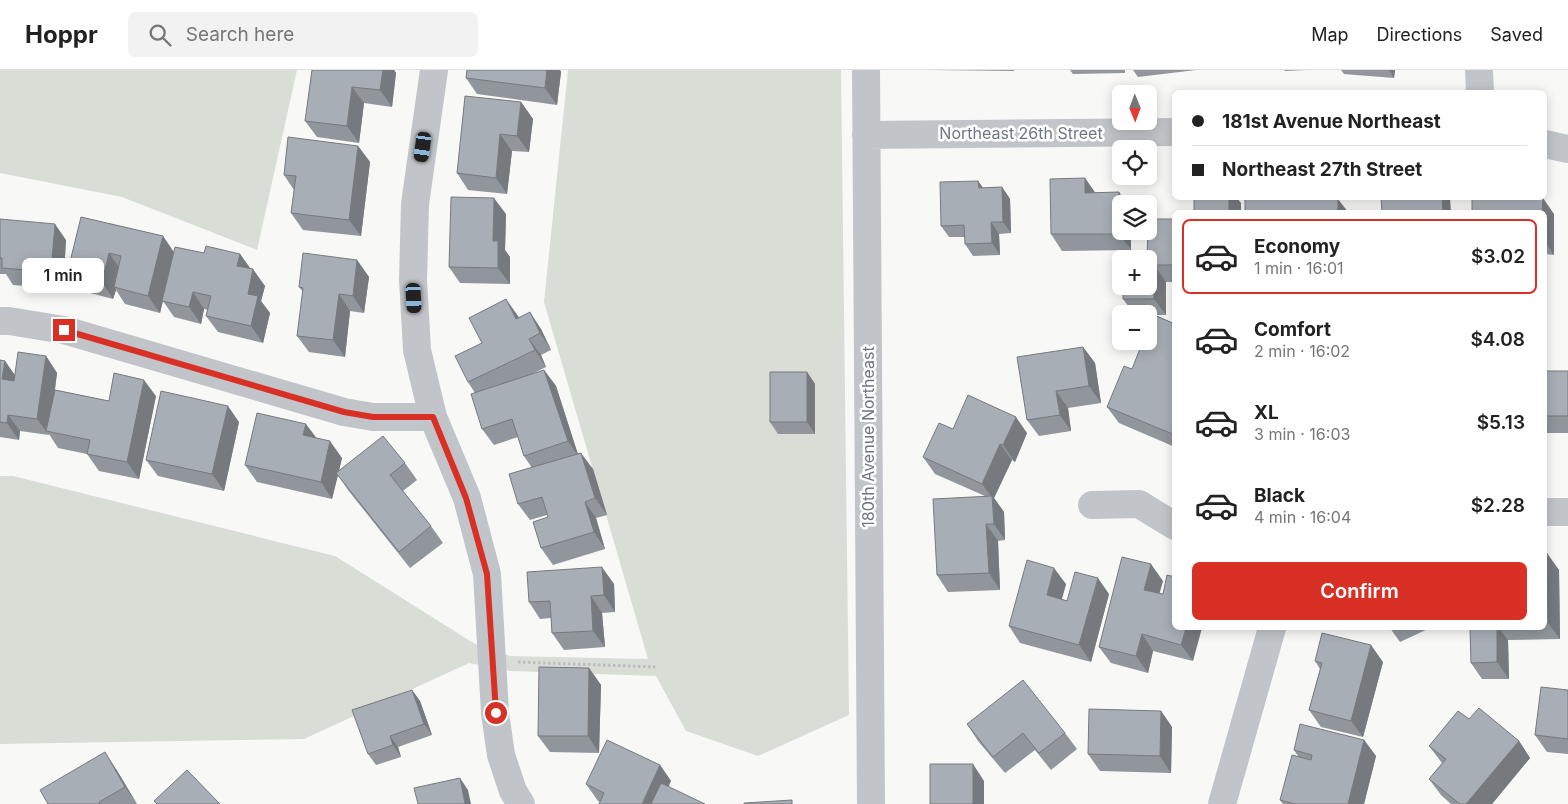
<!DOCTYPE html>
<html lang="en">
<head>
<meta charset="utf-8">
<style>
  :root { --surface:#fff; --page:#f2f2f2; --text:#222; --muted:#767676; --line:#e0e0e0; --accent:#d93025 }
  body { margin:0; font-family:Inter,sans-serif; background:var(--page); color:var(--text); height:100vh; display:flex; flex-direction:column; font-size:19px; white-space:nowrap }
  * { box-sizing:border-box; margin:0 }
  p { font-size:16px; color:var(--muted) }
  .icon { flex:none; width:28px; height:28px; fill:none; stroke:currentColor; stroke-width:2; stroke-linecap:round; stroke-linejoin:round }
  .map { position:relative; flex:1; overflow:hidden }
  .details { position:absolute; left:1172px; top:140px; width:375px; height:420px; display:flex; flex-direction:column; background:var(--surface); border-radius:8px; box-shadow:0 2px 12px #0003 }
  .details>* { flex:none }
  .hud { position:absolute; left:1172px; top:20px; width:375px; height:110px; border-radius:8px; box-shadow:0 2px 12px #0003; display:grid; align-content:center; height:110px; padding:0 20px; background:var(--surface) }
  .needle { width:32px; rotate:179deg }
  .controls { position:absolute; left:1112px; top:15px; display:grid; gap:10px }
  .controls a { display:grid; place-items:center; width:45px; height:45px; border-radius:8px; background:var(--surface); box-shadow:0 2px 12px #0003; font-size:25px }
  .end { position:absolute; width:22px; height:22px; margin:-11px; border:6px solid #d93025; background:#fff; box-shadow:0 0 0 2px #fff }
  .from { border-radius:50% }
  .bubble { position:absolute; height:35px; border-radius:8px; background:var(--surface); box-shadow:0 2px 12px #0003; font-size:16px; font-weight:600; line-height:35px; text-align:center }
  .car { position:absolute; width:15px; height:30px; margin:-15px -8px; border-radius:6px; box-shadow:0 0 4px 1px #0007; background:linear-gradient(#222 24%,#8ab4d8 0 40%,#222 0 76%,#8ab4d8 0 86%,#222 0) }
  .hud b { display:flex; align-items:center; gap:18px; height:48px; font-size:19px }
  .hud b+b { border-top:1px solid var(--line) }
  .hud i { width:12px; height:12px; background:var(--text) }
  ul { padding:9px 0 0; list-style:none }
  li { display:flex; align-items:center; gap:15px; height:75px; margin:0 10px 8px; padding:0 10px; border:2px solid transparent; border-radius:8px }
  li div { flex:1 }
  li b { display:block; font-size:19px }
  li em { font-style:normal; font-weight:600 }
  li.on { border-color:var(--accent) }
  li>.icon { width:45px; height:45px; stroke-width:1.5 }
  .button { display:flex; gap:10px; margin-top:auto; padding:10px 20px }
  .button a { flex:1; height:58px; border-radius:8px; background:var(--accent); color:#fff; font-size:20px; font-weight:600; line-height:58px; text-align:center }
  header { display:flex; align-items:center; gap:30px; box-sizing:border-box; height:70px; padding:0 25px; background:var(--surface); border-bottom:1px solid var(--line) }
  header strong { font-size:24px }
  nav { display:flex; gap:28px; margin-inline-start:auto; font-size:18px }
  .search { width:350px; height:45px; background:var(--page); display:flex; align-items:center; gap:12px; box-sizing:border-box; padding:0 18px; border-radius:8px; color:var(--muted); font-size:19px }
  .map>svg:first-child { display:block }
</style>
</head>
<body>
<header>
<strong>Hoppr</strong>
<div class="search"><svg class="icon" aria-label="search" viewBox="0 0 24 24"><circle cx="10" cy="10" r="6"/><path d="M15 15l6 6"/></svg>Search here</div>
<nav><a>Map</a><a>Directions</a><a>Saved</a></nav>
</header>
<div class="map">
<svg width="1568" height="734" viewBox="0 0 1568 734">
  <rect width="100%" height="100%" fill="#f8f9f7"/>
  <path fill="#d8ddd6" d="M0,0H297L257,180L122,127L0,103Z
    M568,0H841L849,645L758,686L686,661L656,606L510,601L469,593L304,669L0,674V406H13L335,486L475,574L510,586L648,589L544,232Z"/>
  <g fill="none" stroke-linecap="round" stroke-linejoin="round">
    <path stroke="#bbbdc0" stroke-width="3" stroke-dasharray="2.5 2.5" stroke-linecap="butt" d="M518,592L657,597"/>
    <path stroke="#c1c4c8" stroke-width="28" d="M434,0L415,134L413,210L417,280L433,347L467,428L487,504L495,643L501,685L513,721L521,734
      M866,0L871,734
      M1479,0L1480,22
      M866,65L1175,62
      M1545,74L1568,79
      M0,251H9L64,260L344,342L373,347H433
      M1092,435L1139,434L1175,456
      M1545,442H1568
      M1222,734L1272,558"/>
  </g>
  <path fill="#90969c" d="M312,0H394L396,3L392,37L364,33L359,73L317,67L305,51Z
    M467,0H560L561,2L557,35L477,24L466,8Z
    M931,0H1014V1L932,0Z
    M1070,0H1125V3L1073,4Z
    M1133,0H1196L1138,7Z
    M1284,0H1306L1285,1Z
    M1341,0H1395L1394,8L1344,4Z
    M521,32L533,49L529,82L512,81L507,124L468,120L457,103Z
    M358,76L370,92L361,166L303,160L291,143L294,120L284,105Z
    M1085,108L1131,180L1062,181L1051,164Z
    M978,111L983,118L1002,117L1010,129L1011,163L999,164L1000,185L973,186L965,174V167H949L941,156Z
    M1545,142L1554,144V185L1545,184Z
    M506,144L505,180L510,187V214L460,213L449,197Z
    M81,147L163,166L174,182L240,184L250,198L265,216L261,231L270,243L263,273L218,262L206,246L208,240L204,239L201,254L174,247L163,231L160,243L125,234L116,220L113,229L79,220L67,204Z
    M0,149L66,170L63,219L13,215L6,204H0Z
    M1175,149V212H1166V245H1155L1175,254V377L1119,353L1107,337L1132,299L1154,245H1149V244H1134L1123,229L1147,186Z
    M357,190L369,207L364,243L350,241L345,287L309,282L297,266L303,222L299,217Z
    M518,246L519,248L541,259L551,280L541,285L546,297L530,305L544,300L556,316L578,384L593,399L607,445L596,448L605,479L553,495L541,478L548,447L547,445L530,450L518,434L532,398L524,386L518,367L494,375L482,359L475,323L468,312L482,273Z
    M1083,277L1095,293L1101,333L1068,338L1071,361L1039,366L1027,350Z
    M46,286L57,303L55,320L109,331L156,326L139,409L99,401L87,384L58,378L49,364V365L20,361L19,370L0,367V290L5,291L15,306Z
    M1545,301H1568V363H1545Z
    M807,302L815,314V364H778L770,352Z
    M239,352L224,421L158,406L146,390Z
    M953,359L1027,363L1015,392L1012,390L994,428L1004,442L1005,470L998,471L1000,520L948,522L937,505L985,426L935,404L923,387Z
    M316,368L342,388L339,401L405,393L417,410L403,421L431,456L443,473L410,498L348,420L338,405L332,429L257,412L245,395Z
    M1545,483L1559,500L1560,569L1508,570L1509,609H1482L1471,593L1470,558H1545Z
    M1163,511L1159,523L1193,591L1153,581L1148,603L1111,593L1099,577Z
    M614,514L615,542L602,543L605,577L564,580L552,563L551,548L540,549L529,532Z
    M1066,514L1062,529L1067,531L1109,524L1091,592L1020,573L1009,556Z
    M1390,558H1430L1400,572Z
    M1315,591L1383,592L1363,667L1321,657L1309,640L1320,599Z
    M589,598L601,615L599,683L550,682L538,666Z
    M412,620L420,631L432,665L398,677L401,687L376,695L368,684Z
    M1568,620V684L1547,682L1535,665Z
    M1161,641L1172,657L1171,703L1100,701L1088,684Z
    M1469,649L1519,671L1530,688L1492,734H1451L1441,725L1429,709L1442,693L1429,676Z
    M967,654L1065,663L1077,679L1051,700L1035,680L1005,703L978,671Z
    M1364,670L1376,686L1364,734H1283L1280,730L1298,686L1294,680Z
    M660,695L671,711L600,732L598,731L586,714Z
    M116,699L137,734H48Z"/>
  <path fill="#767a7f" d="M383,0H394L396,3L392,37L380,20Z
    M547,0H560L561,2L557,35L545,18Z
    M1389,0H1395L1394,8Z
    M352,17L364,33L359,73L347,56Z
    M521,32L533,49L529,82L517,66Z
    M500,64L512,81L507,124L496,108Z
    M358,76L370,92L361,166L349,150Z
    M1085,108L1097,125L1085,123Z
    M978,111L986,122L979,118Z
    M1002,117L1010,129L1011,163L1003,152Z
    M1119,122L1127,134H1121V161H1131V180L1119,164Z
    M494,128L506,144L505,180L510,187V214L498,198L493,171Z
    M1229,128H1237L1241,133V142H1229Z
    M1442,128H1450L1451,142H1443Z
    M1543,128L1554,144V185L1545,172V142H1542Z
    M1338,129L1348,142H1338Z
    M991,152L999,164L1000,185L992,173Z
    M55,154L66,170L63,219L51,202Z
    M163,166L174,183L160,243L148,226Z
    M109,183L121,200L114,217L116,220L113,229L102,212Z
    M240,184L252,201L237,196Z
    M357,190L369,207L364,243L353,226Z
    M1154,195L1166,212V245L1154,229Z
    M253,199L265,216L261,231L270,243L263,273L251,256L248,224Z
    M193,222L204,239L201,254L189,237Z
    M339,224L350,241L345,287L333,270Z
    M506,229L518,246L528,265L516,249Z
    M530,242L541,259L551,280L540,263Z
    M529,269L541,285L546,297L535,280Z
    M1083,277L1095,293L1101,333L1089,316Z
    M46,286L57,303L49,362L46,361L49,365L37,349Z
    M5,291L17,308L14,326L2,309Z
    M544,300L556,316L579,388L568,371Z
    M807,302L815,314V364L807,352Z
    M144,310L156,326L139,409L127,392Z
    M1056,321L1068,338L1071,361L1060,345Z
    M228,336L239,352L224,421L212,404Z
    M8,345L20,361L19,370L7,353Z
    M1016,347L1027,363L1015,392L1003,375Z
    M306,354L318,370L303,365Z
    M330,371L342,388L332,429L321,412Z
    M1000,374L1012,390L994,428L1004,442L1005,470L994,454L993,429L982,414Z
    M581,383L593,399L607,445L595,428Z
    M585,432L596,448L605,479L594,462Z
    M986,454L998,471L1000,520L989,503Z
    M1547,483L1559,500L1560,569L1548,553Z
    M1151,494L1163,511L1156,536L1144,520Z
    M602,497L614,514L615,542L604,525Z
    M1054,498L1066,514L1058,542L1047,525Z
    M1098,508L1109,524L1091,592L1079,575Z
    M591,526L602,543L605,577L593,561Z
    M1186,558H1202L1193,591L1181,575Z
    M1497,558H1499L1508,570L1509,609L1497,592Z
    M1142,564L1153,581L1148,603L1136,586Z
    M1371,575L1383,592L1363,667L1351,651Z
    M589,598L601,615L599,683L588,666Z
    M412,620L420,631L432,665L424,654Z
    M1161,641L1172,657L1171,703L1160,686Z
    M390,666L398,677L401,687L393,675Z
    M1364,670L1376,686L1364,734H1348Z
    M1519,671L1530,688L1492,734H1466Z
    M105,682L116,699L137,734L125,717Z
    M973,694L984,711V734H973Z
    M660,695L671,711L661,734H642Z
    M460,708L468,720L471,734H465Z"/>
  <path fill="#a8aeb5" stroke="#767a7f" d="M312,0H383L380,20L352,17L347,56L305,51Z
    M467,0H547L545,18L466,8Z
    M465,26L521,32L517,66L500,64L496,108L457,103Z
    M288,67L358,76L349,150L291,143L296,106L284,105Z
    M1085,108V123L1119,122V164H1051L1050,109Z
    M978,111L979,118L1002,117L1003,152H991L992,173L965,174L964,155L941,156L940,112Z
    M451,127L494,128L493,171H498V198L449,197Z
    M1194,128H1229V142H1194Z
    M1245,128L1338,129V142H1245Z
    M1381,128H1442L1443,142H1382Z
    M1472,128H1543L1542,142H1472Z
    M81,147L163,166L148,226L114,217L121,186L109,183L102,212L67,204Z
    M0,149L55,154L51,202L2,198V188H0Z
    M1149,149H1175V195H1154V229H1123V216H1149V189H1124V186H1147L1148,161H1149Z
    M206,176L240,184L237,196L253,199L248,224L258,226L251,256L206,246L211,226L193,222L189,237L162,231L175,177L204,183Z
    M303,183L357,190L353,226L339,224L333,270L297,266L303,218L299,217Z
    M506,229L516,249L530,242L540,263L529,269L535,280L468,312L455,286L482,273L469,248Z
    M1154,245L1175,254V317L1173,320L1175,321V365L1107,337L1124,296L1132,299L1143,271H1149V258Z
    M1083,277L1089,316L1056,321L1060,345L1027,350L1017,287Z
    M18,282L46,286L37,349L8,345L7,353L0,352V290L5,291L2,309L14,311Z
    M544,300L568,371L524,386L512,349L482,359L471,324Z
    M1545,301H1568V346H1545Z
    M770,302H807V352H770Z
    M114,303L144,310L127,392L87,384L90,370L46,361L55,320L109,331Z
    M161,321L228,336L212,404L146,390Z
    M968,325L1016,347L1003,375L1000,374L982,414L923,387L939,353L953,359Z
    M257,343L306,354L303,365L330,371L321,412L245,395Z
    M383,366L405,393L390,405L431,456L399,482L336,403Z
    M581,383L595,428L585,432L594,462L541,478L533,452L548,447L542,427L518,434L509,404Z
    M992,426L994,454H986L989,503L937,505L933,429Z
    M1545,483H1547L1548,553H1545Z
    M1122,487L1151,494L1144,520L1163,524L1167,505L1175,507V558H1186L1181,575L1142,564L1136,586L1099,577Z
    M1027,490L1054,498L1047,525L1067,531L1075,502L1098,508L1079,575L1009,556Z
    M602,497L604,525L591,526L593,561L552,563L550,531L529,532L527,502Z
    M1390,558H1397L1392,560Z
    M1470,558H1497V592L1471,593Z
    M1322,563L1371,575L1351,651L1309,640L1322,593L1315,591Z
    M539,597L589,598L588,666H538Z
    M1023,610L1065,663L1039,683L1023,663L993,687L967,654Z
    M1541,617L1568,620V669L1535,665Z
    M412,620L424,654L390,666L393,675L368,684L352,640Z
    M1479,638L1519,671L1466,734H1460L1429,709L1446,689L1429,676L1458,641L1469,649Z
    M1089,639L1161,641L1160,686L1088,684Z
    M1300,654L1364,670L1348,734H1295L1280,730L1292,685L1311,690L1312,685L1294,680Z
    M607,670L660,695L642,734H599L604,723L586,714Z
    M105,682L125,717L99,732L100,734H48L40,720Z
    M930,694H973V734H930Z
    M187,700L220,734H157L154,731Z
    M460,708L465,734H418L414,718Z
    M661,713L705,734H651Z
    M792,730V734H744V733Z"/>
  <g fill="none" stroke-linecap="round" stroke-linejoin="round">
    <path stroke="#d93025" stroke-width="6" d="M64,260L344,342L373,347H433L466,428L487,504L496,643"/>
  </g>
  <g text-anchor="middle" stroke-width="5" stroke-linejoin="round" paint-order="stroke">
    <g font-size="16" fill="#6c7684" stroke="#fff">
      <text x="1021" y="69">Northeast 26th Street</text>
      <text transform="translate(868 367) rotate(-90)" y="6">180th Avenue Northeast</text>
    </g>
  </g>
</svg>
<div class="controls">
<a><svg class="needle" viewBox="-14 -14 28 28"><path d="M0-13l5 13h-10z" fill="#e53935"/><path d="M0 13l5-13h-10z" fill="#767676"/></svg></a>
<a><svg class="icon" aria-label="locate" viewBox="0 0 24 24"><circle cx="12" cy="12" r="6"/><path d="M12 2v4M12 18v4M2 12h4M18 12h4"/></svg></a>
<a><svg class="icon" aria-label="layers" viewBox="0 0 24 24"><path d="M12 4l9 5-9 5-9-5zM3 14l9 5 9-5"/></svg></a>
<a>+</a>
<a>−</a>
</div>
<i class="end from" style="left:496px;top:643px"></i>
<i class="end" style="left:64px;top:260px"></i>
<div class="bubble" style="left:22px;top:188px;width:82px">1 min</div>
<i class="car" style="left:423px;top:77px;rotate:188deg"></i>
<i class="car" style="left:414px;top:228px;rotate:177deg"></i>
<div class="hud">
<b><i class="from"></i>181st Avenue Northeast</b>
<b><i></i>Northeast 27th Street</b>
</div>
<section class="details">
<ul>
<li class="on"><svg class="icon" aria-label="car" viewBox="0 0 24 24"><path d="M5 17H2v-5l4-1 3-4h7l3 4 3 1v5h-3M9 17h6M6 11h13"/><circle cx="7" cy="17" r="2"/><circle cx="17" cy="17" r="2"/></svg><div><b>Economy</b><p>1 min · 16:01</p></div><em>$3.02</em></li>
<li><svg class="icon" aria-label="car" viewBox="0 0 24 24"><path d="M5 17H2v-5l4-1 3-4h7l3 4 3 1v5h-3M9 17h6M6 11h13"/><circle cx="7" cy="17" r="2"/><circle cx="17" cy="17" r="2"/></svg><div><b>Comfort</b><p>2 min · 16:02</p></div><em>$4.08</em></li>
<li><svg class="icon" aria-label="car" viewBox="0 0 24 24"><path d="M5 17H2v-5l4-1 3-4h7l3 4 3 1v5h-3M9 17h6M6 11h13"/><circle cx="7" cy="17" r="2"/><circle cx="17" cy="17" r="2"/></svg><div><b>XL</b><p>3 min · 16:03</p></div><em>$5.13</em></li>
<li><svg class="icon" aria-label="car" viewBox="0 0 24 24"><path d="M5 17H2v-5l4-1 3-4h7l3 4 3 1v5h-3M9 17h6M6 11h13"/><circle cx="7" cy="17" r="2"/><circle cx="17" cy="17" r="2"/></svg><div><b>Black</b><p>4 min · 16:04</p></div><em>$2.28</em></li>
</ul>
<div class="button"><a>Confirm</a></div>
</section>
</div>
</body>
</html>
